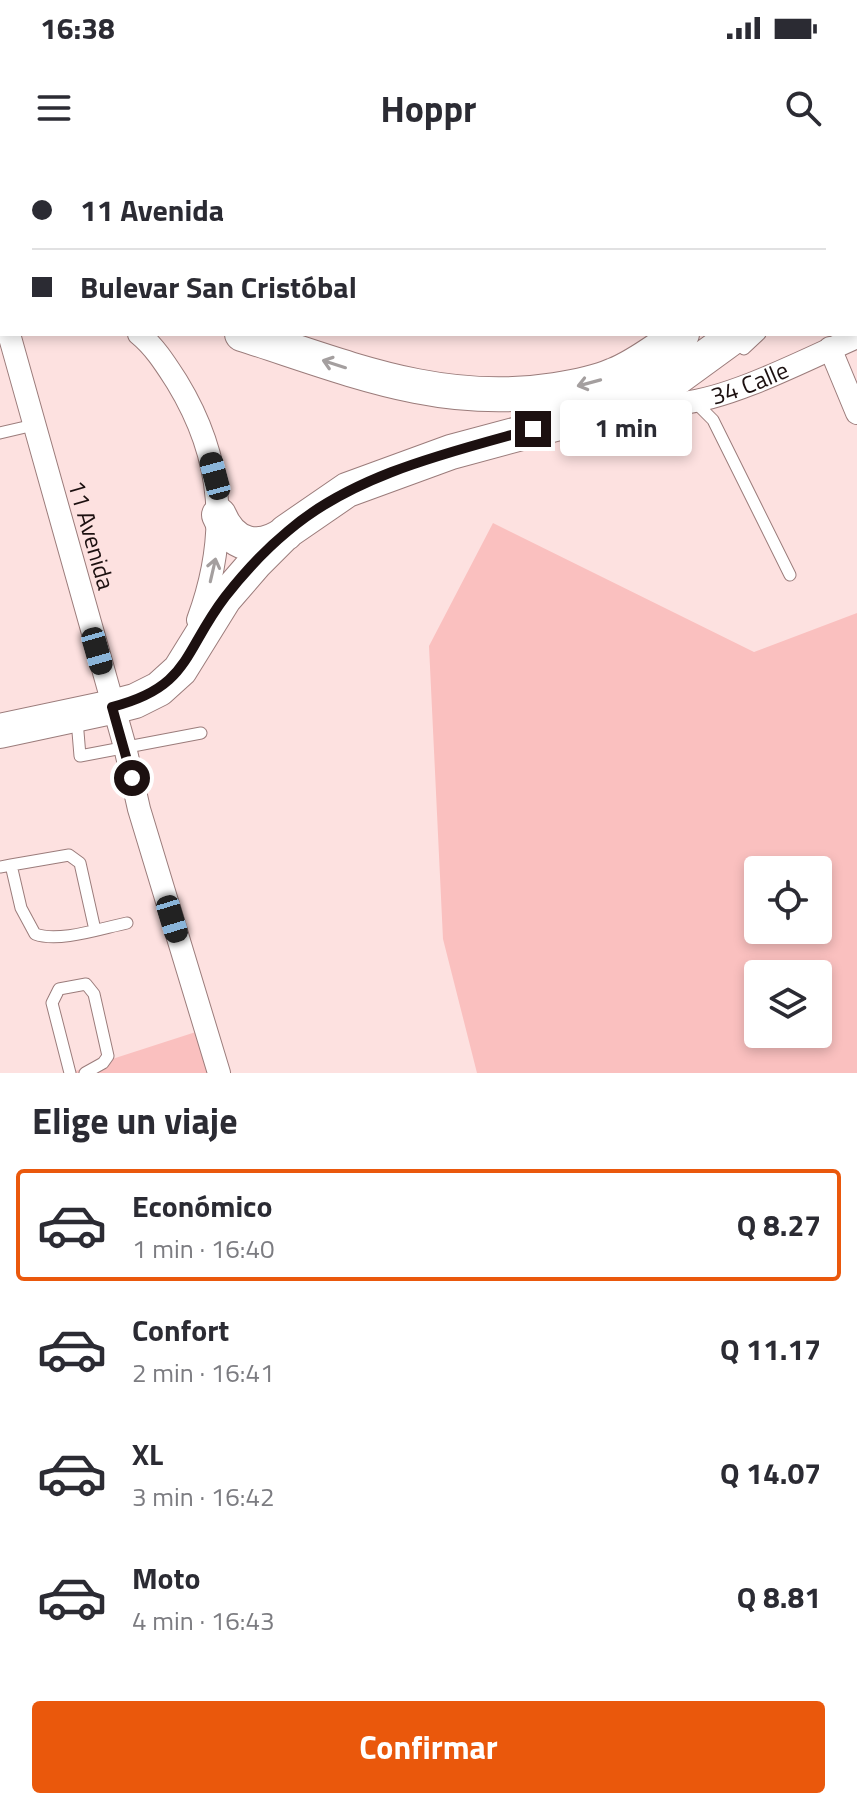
<!DOCTYPE html>
<html lang="es">
<head>
<meta charset="utf-8">
<style>
  :root { --surface:#fff; --page:#f7f7f7; --text:#2b2b33; --muted:#7c7c81; --line:#e1e1e2; --accent:#ea580c }
  body { margin:0; font-family:"Titillium Web",sans-serif; background:var(--page); color:var(--text); height:100vh; display:flex; flex-direction:column; font-size:30px; white-space:nowrap }
  * { box-sizing:border-box; margin:0 }
  p { font-size:26px; color:var(--muted) }
  .icon { flex:none; width:44px; height:44px; fill:none; stroke:currentColor; stroke-width:2; stroke-linecap:round; stroke-linejoin:round }
  .map { position:relative; height:913px; overflow:hidden }
  .drawer { display:flex; flex-direction:column; background:var(--surface); flex:1 }
  .drawer>* { flex:none }
  .banner { position:absolute; left:0px; top:0px; width:858px; height:176px; box-shadow:0 4px 12px #0003; display:grid; align-content:center; height:176px; padding:0 32px; background:var(--surface) }
  .buttons { position:absolute; left:744px; top:696px; display:grid; gap:16px }
  .buttons a { display:grid; place-items:center; width:88px; height:88px; border-radius:8px; background:var(--surface); box-shadow:0 4px 12px #0003; font-size:40px }
  .end { position:absolute; width:36px; height:36px; margin:-18px; border:10px solid #1c1010; background:#fff; box-shadow:0 0 0 4px #fff }
  .from { border-radius:50% }
  .bubble { position:absolute; height:56px; border-radius:8px; background:var(--surface); box-shadow:0 4px 12px #0003; font-size:26px; font-weight:700; line-height:56px; text-align:center }
  .car { position:absolute; width:24px; height:48px; margin:-24px -12px; border-radius:10px; box-shadow:0 0 6px 2px #0007; background:linear-gradient(#222 24%,#8ab4d8 0 40%,#222 0 76%,#8ab4d8 0 86%,#222 0) }
  .banner b { display:flex; align-items:center; gap:28px; height:76px; font-size:30px }
  .banner b+b { border-top:2px solid var(--line) }
  .banner i { width:20px; height:20px; background:var(--text) }
  ul { padding:0; list-style:none }
  li { display:flex; align-items:center; gap:24px; height:112px; margin:0 16px 12px; padding:0 16px; border:4px solid transparent; border-radius:8px }
  li div { flex:1 }
  li b { display:block; font-size:30px }
  li em { font-style:normal; font-weight:700 }
  li.current { border-color:var(--accent) }
  li>.icon { width:72px; height:72px; stroke-width:1.5 }
  h2 { padding:0 32px; font-size:36px; line-height:96px }
  .action { display:flex; gap:16px; margin-top:auto; padding:16px 32px }
  .action a { flex:1; height:92px; border-radius:8px; background:var(--accent); color:#fff; font-size:32px; font-weight:700; line-height:92px; text-align:center }
  .status { display:flex; justify-content:space-between; align-items:center; height:56px; padding:0 40px; background:var(--surface); direction:ltr }
  .status svg { height:22px; fill:currentColor }
  header { display:flex; justify-content:space-between; align-items:center; height:104px; padding:0 32px; background:var(--surface); font-size:36px; font-weight:700 }
  .map>svg:first-child { display:block }
</style>
</head>
<body>
<div class="status"><b>16:38</b><svg viewBox="0 0 49 12"><path d="M0 12V9h3v3zM5 12V6h3v6zM10 12V3h3v9zM15 12V0h3v12zM26 1h20v11H26zM47 4h2v5h-2z"/></svg></div>
<header><svg class="icon" aria-label="menu" viewBox="0 0 24 24"><path d="M4 6h16M4 12h16M4 18h16"/></svg>Hoppr<svg class="icon" aria-label="search" viewBox="0 0 24 24"><circle cx="10" cy="10" r="6"/><path d="M15 15l6 6"/></svg></header>
<div class="map">
<svg width="857" height="913" viewBox="0 0 857 913">
  <rect width="100%" height="100%" fill="#fde1e0"/>
  <path fill="#fac0bf" fill-rule="evenodd" d="M362,0H600V2H362Z
    M493,363L754,492L857,453V913H477L443,779L429,486ZM818,710V770H758V710ZM818,814V874H758V814Z
    M205,869L218,913H69Z"/>
  <g fill="none" stroke-linecap="round" stroke-linejoin="round">
    <g stroke="#9b7c7b" stroke-width="13">
      <path id="lane" d="M100,0L102,2
        M772,0L780,2
        M823,0L824,2
        M181,2V0
        M737,2L738,0
        M789,2L796,0
        M0,24L2,31
        M744,189L760,174
        M694,241L713,260L790,415
        M0,273L34,265
        M77,560L80,596L201,573
        M11,705L69,695L80,703L95,770
        M0,707L11,705L21,748L35,774C59,783 102,768 127,763
        M70,913L52,843L59,829L86,824L94,834L108,896L103,903L85,913"/>
    </g>
    <g stroke="#9b7c7b" stroke-width="24">
      <g id="street">
        <path d="M0,143L2,151"/>
        <path d="M9,174L125,587L139,649L219,913"/>
        <path d="M139,174C155,187 166,205 177,222C224,299 229,376 198,460"/>
        <path d="M830,188L857,253"/>
        <path id="s1" d="M639,239C653,241 668,244 682,243C733,238 809,198 857,177"/>
      </g>
    </g>
    <g stroke="#9b7c7b" stroke-width="36">
      <path id="primary" d="M856,27L857,26
        M856,69L857,68
        M0,108H2
        M242,174C348,208 441,248 555,230C575,227 596,223 614,215C638,206 660,187 682,174
        M219,355C232,386 259,393 286,373
        M0,571L112,547L135,541L159,529L180,510L224,439L256,402L286,372L347,330L451,292L604,251L637,239L678,217L737,174"/>
    </g>
    <use href="#lane" stroke="#fff" stroke-width="11"/>
    <use href="#street" stroke="#fff" stroke-width="22"/>
    <use href="#primary" stroke="#fff" stroke-width="34"/>
  </g>
  <defs><path id="oneway-shaft" d="M-6 0H5M1.5-3L5.5 0L1.5 3" fill="none" stroke-width="1.6" stroke-linecap="round" stroke-linejoin="round" transform="scale(2)"/></defs>
  <g stroke="#a49f9f">
    <use href="#oneway-shaft" transform="translate(334 204) rotate(-162)"/>
    <use href="#oneway-shaft" transform="translate(589 223) rotate(165)"/>
    <use href="#oneway-shaft" transform="translate(213 410) rotate(-77)"/>
  </g>
  <g fill="none" stroke-linecap="round" stroke-linejoin="round">
    <path stroke="#1c1010" stroke-width="10" d="M132,618L112,547C190,527 183,492 225,437C243,414 265,390 288,371C354,314 451,292 533,269"/>
  </g>
  <g text-anchor="middle" stroke-width="6" stroke-linejoin="round" paint-order="stroke">
    <g font-size="24" fill="#1c1010" stroke="#fde1e0">
      <text dy="8" stroke="none"><textPath href="#s1" startOffset="114">34 Calle</textPath></text>
      <text transform="translate(91 375) rotate(74)" y="8">11 Avenida</text>
    </g>
  </g>
</svg>
<div class="buttons">
<a><svg class="icon" aria-label="locate" viewBox="0 0 24 24"><circle cx="12" cy="12" r="6"/><path d="M12 2v4M12 18v4M2 12h4M18 12h4"/></svg></a>
<a><svg class="icon" aria-label="layers" viewBox="0 0 24 24"><path d="M12 4l9 5-9 5-9-5zM3 14l9 5 9-5"/></svg></a>
</div>
<i class="end from" style="left:132px;top:618px"></i>
<i class="end" style="left:533px;top:269px"></i>
<div class="bubble" style="left:560px;top:240px;width:132px">1 min</div>
<i class="car" style="left:215px;top:316px;rotate:345deg"></i>
<i class="car" style="left:97px;top:491px;rotate:164deg"></i>
<i class="car" style="left:172px;top:759px;rotate:163deg"></i>
<div class="banner">
<b><i class="from"></i>11 Avenida</b>
<b><i></i>Bulevar San Cristóbal</b>
</div>
</div>
<section class="drawer">
<h2>Elige un viaje</h2>
<ul>
<li class="current"><svg class="icon" aria-label="car" viewBox="0 0 24 24"><path d="M5 17H2v-5l4-1 3-4h7l3 4 3 1v5h-3M9 17h6M6 11h13"/><circle cx="7" cy="17" r="2"/><circle cx="17" cy="17" r="2"/></svg><div><b>Económico</b><p>1 min · 16:40</p></div><em>Q 8.27</em></li>
<li><svg class="icon" aria-label="car" viewBox="0 0 24 24"><path d="M5 17H2v-5l4-1 3-4h7l3 4 3 1v5h-3M9 17h6M6 11h13"/><circle cx="7" cy="17" r="2"/><circle cx="17" cy="17" r="2"/></svg><div><b>Confort</b><p>2 min · 16:41</p></div><em>Q 11.17</em></li>
<li><svg class="icon" aria-label="car" viewBox="0 0 24 24"><path d="M5 17H2v-5l4-1 3-4h7l3 4 3 1v5h-3M9 17h6M6 11h13"/><circle cx="7" cy="17" r="2"/><circle cx="17" cy="17" r="2"/></svg><div><b>XL</b><p>3 min · 16:42</p></div><em>Q 14.07</em></li>
<li><svg class="icon" aria-label="car" viewBox="0 0 24 24"><path d="M5 17H2v-5l4-1 3-4h7l3 4 3 1v5h-3M9 17h6M6 11h13"/><circle cx="7" cy="17" r="2"/><circle cx="17" cy="17" r="2"/></svg><div><b>Moto</b><p>4 min · 16:43</p></div><em>Q 8.81</em></li>
</ul>
<div class="action"><a>Confirmar</a></div>
</section>
</body>
</html>
